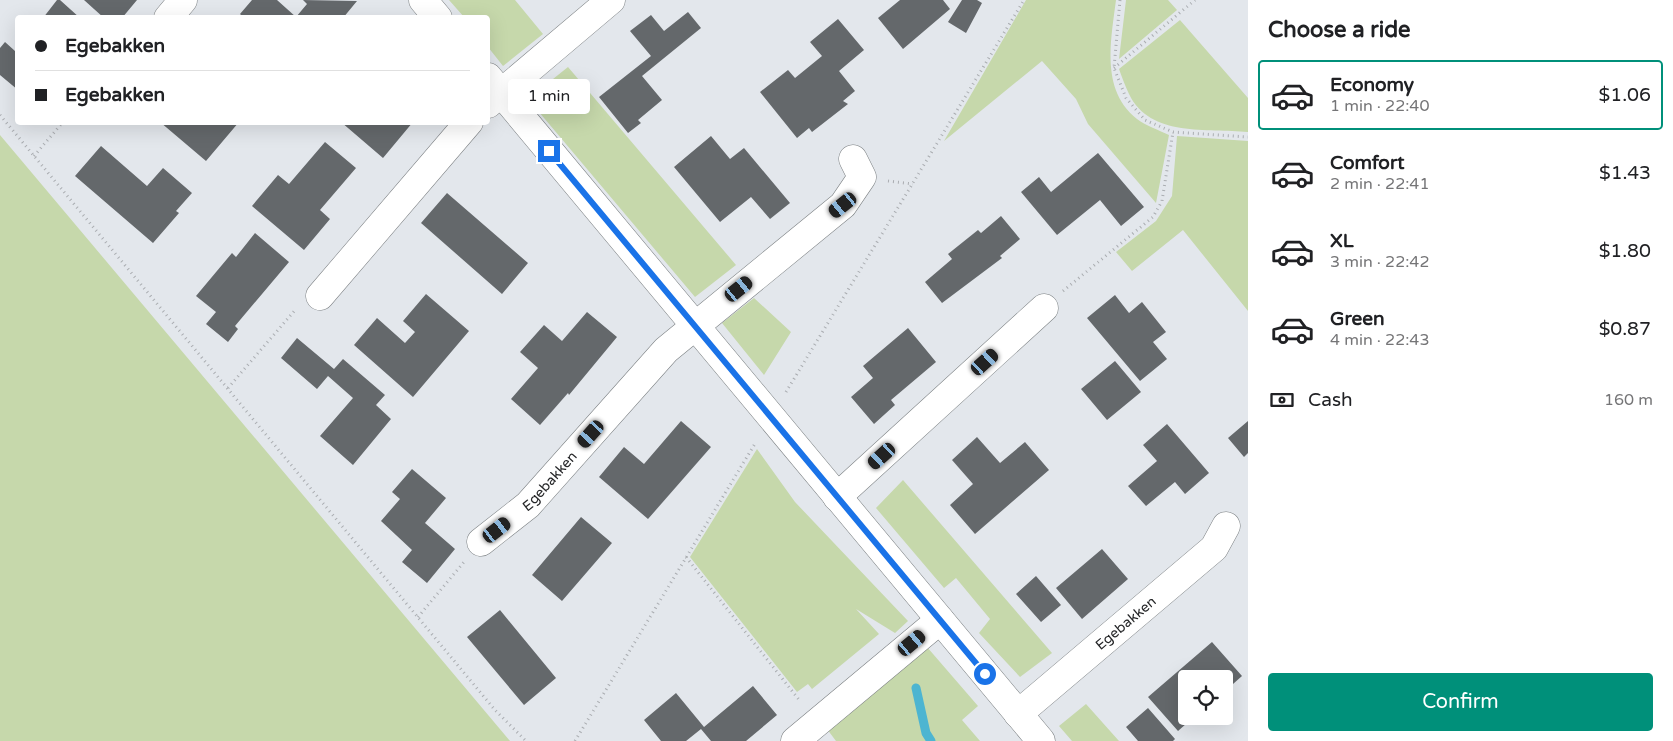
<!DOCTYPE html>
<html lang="en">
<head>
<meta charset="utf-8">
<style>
  :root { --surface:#fff; --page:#f2f2f2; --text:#202124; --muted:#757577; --line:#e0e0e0; --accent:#00907a }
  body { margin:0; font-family:"Varela Round",sans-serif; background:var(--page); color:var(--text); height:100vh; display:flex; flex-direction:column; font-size:19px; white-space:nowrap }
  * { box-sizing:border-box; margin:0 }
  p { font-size:16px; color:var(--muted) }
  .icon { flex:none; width:28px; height:28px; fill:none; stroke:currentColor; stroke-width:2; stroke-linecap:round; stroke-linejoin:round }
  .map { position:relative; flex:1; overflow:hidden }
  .details { display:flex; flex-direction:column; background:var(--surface); width:425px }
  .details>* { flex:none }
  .guide { position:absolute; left:15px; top:15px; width:475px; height:110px; border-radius:5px; box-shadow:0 5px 20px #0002; display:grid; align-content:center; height:110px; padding:0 20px; background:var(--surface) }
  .buttons { position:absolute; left:1178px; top:670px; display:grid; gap:10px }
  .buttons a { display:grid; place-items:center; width:55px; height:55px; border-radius:5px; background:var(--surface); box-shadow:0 5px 20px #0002; font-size:25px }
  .end { position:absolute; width:22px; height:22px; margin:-11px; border:6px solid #1a73e8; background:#fff; box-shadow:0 0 0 2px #fff }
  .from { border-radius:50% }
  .bubble { position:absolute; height:35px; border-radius:5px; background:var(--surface); box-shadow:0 5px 20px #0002; font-size:16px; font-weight:600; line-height:35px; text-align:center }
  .car { position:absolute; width:15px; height:30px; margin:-15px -8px; border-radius:6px; box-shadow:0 0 4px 1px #0007; background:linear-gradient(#222 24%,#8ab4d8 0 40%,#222 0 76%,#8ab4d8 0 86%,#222 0) }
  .guide b { display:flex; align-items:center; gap:18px; height:48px; font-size:19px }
  .guide b+b { border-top:1px solid var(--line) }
  .guide i { width:12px; height:12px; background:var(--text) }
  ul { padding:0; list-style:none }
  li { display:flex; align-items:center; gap:15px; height:70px; margin:0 10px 8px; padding:0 10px; border:2px solid transparent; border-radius:5px }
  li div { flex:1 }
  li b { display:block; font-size:19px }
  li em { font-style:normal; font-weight:600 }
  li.selected { border-color:var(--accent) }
  li>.icon { width:45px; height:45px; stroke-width:1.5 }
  h2 { padding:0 20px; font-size:22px; line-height:60px }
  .pay { display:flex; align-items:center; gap:12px; height:55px; padding:0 20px; font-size:19px }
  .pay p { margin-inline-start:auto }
  .button { display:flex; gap:10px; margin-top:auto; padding:10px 20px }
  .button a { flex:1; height:58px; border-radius:5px; background:var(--accent); color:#fff; font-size:20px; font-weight:600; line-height:58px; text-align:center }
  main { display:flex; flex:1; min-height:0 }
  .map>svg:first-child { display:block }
</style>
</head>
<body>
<main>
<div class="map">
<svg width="1248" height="741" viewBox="0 0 1248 741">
  <rect width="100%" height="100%" fill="#e3e7ec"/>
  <path fill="#c6d8ab" d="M449,0H515L543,34L503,66L488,47V18L464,17Z
    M1026,0H1116C1111,40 1100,90 1137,119C1146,126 1159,130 1169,135L1156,203L1088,124L1076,99L1042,61L944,141Z
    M1126,0H1168L1177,10L1119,59Z
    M1180,20L1248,98V132C1208,128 1150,138 1129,94C1125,86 1122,77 1119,69Z
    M568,67L736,265L695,297L528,99Z
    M0,135L510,741H0Z
    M1177,136L1248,141V311L1183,230L1132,271L1116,252L1156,221L1172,196Z
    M754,298L791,332L764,375L722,323Z
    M757,449L795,502L908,621L895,633L856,609L879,634L812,689L808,684L797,692L690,557Z
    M903,480L1052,653L1020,677L979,633L990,619L956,578L944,588L876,508Z
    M927,647L978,706L962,720L980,741H836L827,729Z
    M1086,704L1119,741H1072L1059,726Z"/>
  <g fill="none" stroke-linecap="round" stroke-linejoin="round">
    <path stroke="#4db5d1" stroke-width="9" d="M916,688L926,733L931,741"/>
  </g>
  <path fill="#64686b" d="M57,0H60L80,18H43Z
    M84,0H137L122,18H104Z
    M252,0H277L296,17L307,4L303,0L357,1L343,18H244L240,14Z
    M900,0H943L950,9L903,49L878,18Z
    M962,0H977L982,3L966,33L948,22Z
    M688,12L701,28L642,76L662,100L638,120L641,123L628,133L599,97L651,56L630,31L651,15L664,31Z
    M838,19L864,50L839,71L855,91L843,101L848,104L812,132L809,128L797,138L760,92L788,70L795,78L822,56L810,42Z
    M5,42L15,51L18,48V90L0,75V48Z
    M160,122H239L206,161Z
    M341,122H413L383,158Z
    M711,136L730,159L744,148L790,203L770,219L751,197L720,222L674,167Z
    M325,142L356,168L320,210L330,219L304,250L252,206L278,175L289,184Z
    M101,146L147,186L163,168L192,193L176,211L179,213L153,243L75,176Z
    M1098,153L1144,207L1121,226L1100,200L1057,235L1021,192L1039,177L1051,192Z
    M447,193L528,263L502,294L421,223Z
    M1001,216L1020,239L1000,256L1002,258L942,303L925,282L952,259L948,254L978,230L981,233Z
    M255,233L289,262L235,326L238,329L228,342L206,324L216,312L196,296L232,253L236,257Z
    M426,294L469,331L413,397L354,345L377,318L405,343L415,332L403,321Z
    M1115,295L1129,313L1142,302L1166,332L1153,342L1167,359L1140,381L1087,318Z
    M587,312L617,337L569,395L568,393L540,425L511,399L538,368L520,352L544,325L562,341Z
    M908,328L936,362L891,400L895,405L874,424L851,397L873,378L863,366Z
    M297,338L334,369L343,359L385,395L376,405L391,419L353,465L320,436L353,398L328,376L317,389L281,358Z
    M1115,361L1141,392L1107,420L1081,389Z
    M681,421L711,447L648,519L599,477L624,447L644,464Z
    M1248,421V453L1244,457L1228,438Z
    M1167,424L1209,473L1185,494L1175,482L1146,506L1128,486L1157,461L1143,445Z
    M977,437L1000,463L1025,442L1049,470L975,534L950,505L973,484L952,460Z
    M412,469L446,498L425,523L455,549L427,583L402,562L412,550L381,521L400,499L392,492Z
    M581,517L612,543L562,601L532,575Z
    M1102,549L1128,579L1082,619L1056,588Z
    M1036,576L1061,605L1041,622L1016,594Z
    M500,610L556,678L524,705L467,637Z
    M1212,642L1242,676L1224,692V679H1186V716H1195L1178,731L1148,697Z
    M753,686L777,715L746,741H711L701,729L686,741H661L644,720L676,693L704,727Z
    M1148,708L1175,739L1173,741H1138L1126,727Z"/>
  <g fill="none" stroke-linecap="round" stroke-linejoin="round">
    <g stroke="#7c8083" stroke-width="29">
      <g id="minor">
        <path d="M423,0L438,18"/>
        <path d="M168,18L183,0"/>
        <path d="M488,77L1041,741"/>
        <path d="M488,104L611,0"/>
        <path d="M320,296L469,122"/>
        <path d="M837,497L1044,308"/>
        <path id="s1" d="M481,542L528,505L666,350L843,205L862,177L853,159"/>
        <path id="s2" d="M1018,714L1214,548L1226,526"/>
        <path d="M795,741L940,620"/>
      </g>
    </g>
    <path stroke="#aaadb1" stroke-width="3" stroke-dasharray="1 4" stroke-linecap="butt" d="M1120,0L1114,68L1126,98L1145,120L1173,132L1248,137
      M1114,68L1195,0
      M0,115L495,710L526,741
      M34,156L63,122
      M888,181L913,184
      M1063,291L1153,217L1162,201L1173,132
      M228,388L296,309
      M786,392L1024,0
      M686,557L800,701
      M418,617L464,562
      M575,741L756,442"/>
    <use href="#minor" stroke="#fff" stroke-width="28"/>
  </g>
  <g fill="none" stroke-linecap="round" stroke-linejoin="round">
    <path stroke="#1a73e8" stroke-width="6" d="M549,151L985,674"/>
  </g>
  <g text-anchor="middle" stroke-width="5" stroke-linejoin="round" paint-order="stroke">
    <g font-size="14" fill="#262729" stroke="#f0f5f9">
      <text dy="5" stroke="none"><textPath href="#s1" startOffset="92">Egebakken</textPath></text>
      <text dy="5" stroke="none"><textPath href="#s2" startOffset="141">Egebakken</textPath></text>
    </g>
  </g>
</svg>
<div class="buttons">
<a><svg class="icon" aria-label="locate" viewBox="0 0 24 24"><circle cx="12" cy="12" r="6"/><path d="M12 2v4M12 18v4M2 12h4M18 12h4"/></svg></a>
</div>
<i class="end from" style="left:985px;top:674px"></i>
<i class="end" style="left:549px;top:151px"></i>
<div class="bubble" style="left:508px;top:79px;width:82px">1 min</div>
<i class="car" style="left:843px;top:205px;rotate:231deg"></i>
<i class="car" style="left:739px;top:289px;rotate:51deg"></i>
<i class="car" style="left:985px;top:362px;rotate:48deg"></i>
<i class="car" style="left:591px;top:434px;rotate:222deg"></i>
<i class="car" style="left:882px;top:456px;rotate:228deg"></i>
<i class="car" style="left:497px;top:530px;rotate:52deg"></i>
<i class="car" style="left:912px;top:643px;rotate:50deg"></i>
<div class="guide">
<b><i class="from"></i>Egebakken</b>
<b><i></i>Egebakken</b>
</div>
</div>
<section class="details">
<h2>Choose a ride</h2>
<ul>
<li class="selected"><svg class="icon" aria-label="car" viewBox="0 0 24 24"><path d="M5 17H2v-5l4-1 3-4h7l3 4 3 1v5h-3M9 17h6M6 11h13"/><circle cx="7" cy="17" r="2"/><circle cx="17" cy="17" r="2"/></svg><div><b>Economy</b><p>1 min · 22:40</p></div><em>$1.06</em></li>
<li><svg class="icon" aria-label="car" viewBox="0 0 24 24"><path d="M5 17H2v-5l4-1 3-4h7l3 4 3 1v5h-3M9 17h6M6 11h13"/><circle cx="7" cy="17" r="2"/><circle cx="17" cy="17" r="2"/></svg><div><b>Comfort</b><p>2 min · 22:41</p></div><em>$1.43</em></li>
<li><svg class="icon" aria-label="car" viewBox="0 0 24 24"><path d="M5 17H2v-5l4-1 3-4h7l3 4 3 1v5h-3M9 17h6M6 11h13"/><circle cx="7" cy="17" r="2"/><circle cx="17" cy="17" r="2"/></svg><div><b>XL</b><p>3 min · 22:42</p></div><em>$1.80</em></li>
<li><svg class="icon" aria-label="car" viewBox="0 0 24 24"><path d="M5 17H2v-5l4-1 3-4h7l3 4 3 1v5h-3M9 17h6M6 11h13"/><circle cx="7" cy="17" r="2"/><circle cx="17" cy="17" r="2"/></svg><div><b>Green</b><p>4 min · 22:43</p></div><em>$0.87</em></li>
</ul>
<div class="pay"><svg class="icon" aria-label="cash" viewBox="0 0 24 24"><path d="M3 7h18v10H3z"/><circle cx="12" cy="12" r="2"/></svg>Cash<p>160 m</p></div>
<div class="button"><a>Confirm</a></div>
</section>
</main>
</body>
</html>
